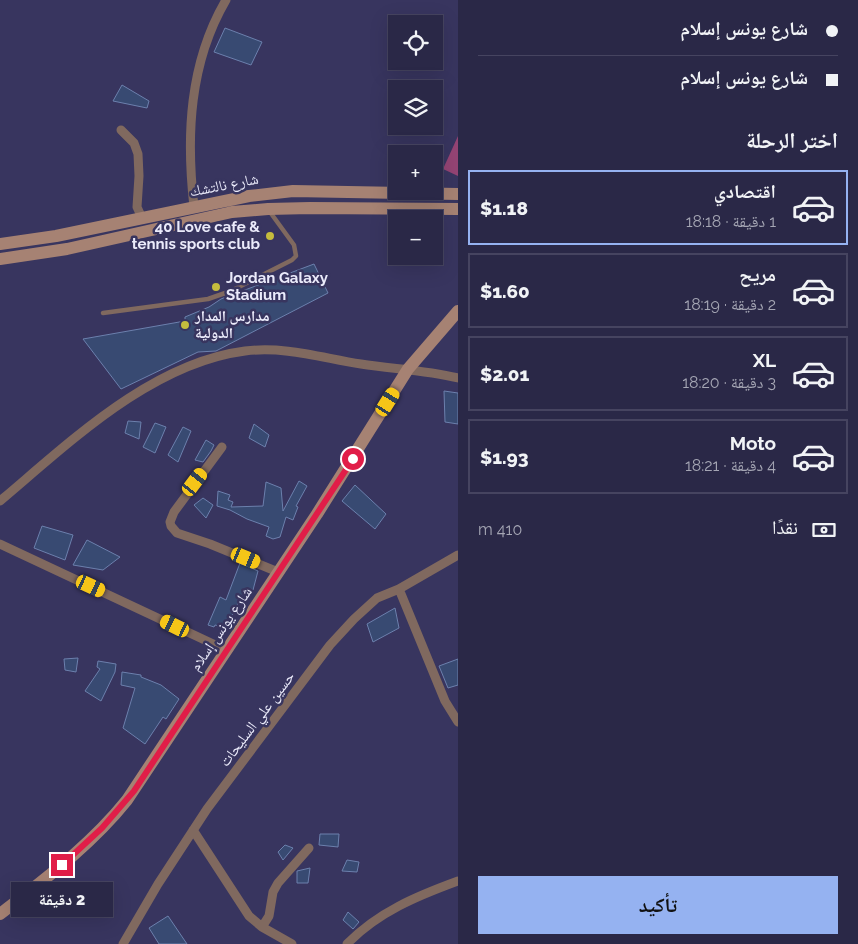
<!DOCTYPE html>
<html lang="ar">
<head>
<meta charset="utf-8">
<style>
  :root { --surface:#2a2847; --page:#32304e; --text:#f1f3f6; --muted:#a5a6b4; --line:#464460; --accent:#95b2f1 }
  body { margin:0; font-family:Raleway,"Noto Naskh Arabic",sans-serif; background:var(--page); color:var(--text); direction:rtl; height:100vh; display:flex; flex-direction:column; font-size:19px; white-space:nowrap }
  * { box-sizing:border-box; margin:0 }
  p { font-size:16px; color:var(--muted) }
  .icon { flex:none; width:28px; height:28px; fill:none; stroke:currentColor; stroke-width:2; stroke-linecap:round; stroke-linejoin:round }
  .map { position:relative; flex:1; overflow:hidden; direction:ltr }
  .panel { display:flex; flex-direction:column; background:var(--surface); width:400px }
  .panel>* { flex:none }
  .top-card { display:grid; align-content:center; height:110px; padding:0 20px; background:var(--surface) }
  .controls { position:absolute; left:388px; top:15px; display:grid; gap:10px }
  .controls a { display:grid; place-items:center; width:55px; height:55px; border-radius:0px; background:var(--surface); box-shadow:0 5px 20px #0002,0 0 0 1px var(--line); font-size:25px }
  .end { position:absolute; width:22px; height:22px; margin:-11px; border:6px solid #e11d48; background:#fff; box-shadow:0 0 0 2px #fff }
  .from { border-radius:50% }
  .bubble { position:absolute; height:35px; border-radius:0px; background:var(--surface); box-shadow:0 5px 20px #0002,0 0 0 1px var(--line); font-size:16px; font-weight:800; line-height:35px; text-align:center; direction:rtl }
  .car { position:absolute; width:15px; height:30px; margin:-15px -8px; border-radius:6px; box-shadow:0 0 4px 1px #0007; background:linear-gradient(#f5c518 24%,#345 0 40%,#f5c518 0 76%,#345 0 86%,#f5c518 0) }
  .top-card b { display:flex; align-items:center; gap:18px; height:48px; font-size:19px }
  .top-card b+b { border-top:1px solid var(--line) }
  .top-card i { width:12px; height:12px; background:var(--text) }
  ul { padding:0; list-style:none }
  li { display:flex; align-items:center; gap:15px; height:75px; margin:0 10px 8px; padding:0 10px; border:2px solid var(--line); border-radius:0px }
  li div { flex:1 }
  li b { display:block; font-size:19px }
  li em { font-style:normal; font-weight:800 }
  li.on { border-color:var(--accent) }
  li>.icon { width:45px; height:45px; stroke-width:1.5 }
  h2 { padding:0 20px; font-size:22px; line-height:60px }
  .pay { display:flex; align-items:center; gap:12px; height:55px; padding:0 20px; font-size:19px }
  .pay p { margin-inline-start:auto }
  .cta { display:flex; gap:10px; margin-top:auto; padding:10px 20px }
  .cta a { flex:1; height:58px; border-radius:0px; background:var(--accent); color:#111; font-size:20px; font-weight:800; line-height:58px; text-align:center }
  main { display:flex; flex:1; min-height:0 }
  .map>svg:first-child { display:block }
</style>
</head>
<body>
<main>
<section class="panel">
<div class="top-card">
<b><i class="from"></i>شارع يونس إسلام</b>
<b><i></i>شارع يونس إسلام</b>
</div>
<h2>اختر الرحلة</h2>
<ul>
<li class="on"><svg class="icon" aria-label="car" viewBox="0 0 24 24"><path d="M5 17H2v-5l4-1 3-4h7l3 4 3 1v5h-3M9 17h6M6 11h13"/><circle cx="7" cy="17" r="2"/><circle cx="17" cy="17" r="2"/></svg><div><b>اقتصادي</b><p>1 دقيقة · 18:18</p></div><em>$1.18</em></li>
<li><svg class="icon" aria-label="car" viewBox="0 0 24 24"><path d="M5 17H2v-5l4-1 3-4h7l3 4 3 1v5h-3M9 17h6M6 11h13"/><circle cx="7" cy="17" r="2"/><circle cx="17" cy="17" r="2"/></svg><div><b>مريح</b><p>2 دقيقة · 18:19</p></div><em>$1.60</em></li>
<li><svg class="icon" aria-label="car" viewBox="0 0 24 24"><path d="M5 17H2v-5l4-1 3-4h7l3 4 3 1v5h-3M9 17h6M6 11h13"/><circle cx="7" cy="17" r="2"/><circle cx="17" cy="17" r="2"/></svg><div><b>XL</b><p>3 دقيقة · 18:20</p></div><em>$2.01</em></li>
<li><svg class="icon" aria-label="car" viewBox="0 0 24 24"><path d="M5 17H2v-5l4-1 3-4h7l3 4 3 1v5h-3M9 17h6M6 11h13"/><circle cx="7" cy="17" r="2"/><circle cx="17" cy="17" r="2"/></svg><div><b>Moto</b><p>4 دقيقة · 18:21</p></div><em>$1.93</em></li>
</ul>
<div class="pay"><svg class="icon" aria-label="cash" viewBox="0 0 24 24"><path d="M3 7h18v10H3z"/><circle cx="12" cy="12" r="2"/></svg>نقدًا<p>410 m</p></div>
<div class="cta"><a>تأكيد</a></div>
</section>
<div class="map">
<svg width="458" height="944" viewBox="0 0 458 944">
  <rect width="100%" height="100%" fill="#38355f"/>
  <path fill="#944474" d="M458,136V176L443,169Z"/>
  <path fill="#384a72" stroke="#6c80ad" d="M225,28L262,42L251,65L214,52Z
    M122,85L149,101L147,108L113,101Z
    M314,264L328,293L216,351L198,352L121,389L83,339L185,321V317L209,307L221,299Z
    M444,391L458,393V424L445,422Z
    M128,421L141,422L139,439L125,433Z
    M155,423L166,427L155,453L143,447Z
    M254,424L269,435L265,447L249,438Z
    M183,427L191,431L178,462L168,455Z
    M206,440L214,445L211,451L203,462L195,460Z
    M299,481L307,486L296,506L298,507L293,520L286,517L280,537L273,539L266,536L269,527L247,519L230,510L217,506L218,491L230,495L228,500L233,502L231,507L263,506L266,482L281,488L283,511Z
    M355,485L386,514L375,529L342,501Z
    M203,498L213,505L206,518L194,505Z
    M42,526L73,535L65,560L34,548Z
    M87,540L120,557L103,570L73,565Z
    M240,563L258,571L253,590L251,589L247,600L241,597L228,624L225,622L224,625L220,623L219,626L215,625L214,627L208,625L220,597L226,600Z
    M395,608L399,628L373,642L367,624Z
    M78,658L76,672L65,670L64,659Z
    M458,659V685L448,688L439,666Z
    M98,661L116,664L115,672L101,701L85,691L100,669L97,667Z
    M122,672L141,675V677L161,685L179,699L166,719L163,717L145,744L123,728L135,688L121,685Z
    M320,834H339L338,847L319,845Z
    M285,845L293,848L283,860L278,852Z
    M347,860L359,862L357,872L342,871Z
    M310,868L308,883H297V871Z
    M348,912L359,922L353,929L343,920Z
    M168,916L187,944H159L149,928Z"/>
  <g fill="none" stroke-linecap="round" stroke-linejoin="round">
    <path stroke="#80695f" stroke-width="4.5" d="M103,313L208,299L231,291L292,260L296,256L294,245L270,212"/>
    <path stroke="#80695f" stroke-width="9" d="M121,130L134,143L138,154L139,176L137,207L142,218
      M194,207C186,136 189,63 226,0
      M222,447L174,512L170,522L171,526L177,533L210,544L278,572
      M0,501C69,443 151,363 245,351C285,346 322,358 361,364C393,369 426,370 458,378
      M0,544L226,650
      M399,589L445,701L458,722
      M193,830L249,916L262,927L292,944
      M262,927L269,916L273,892L278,883L309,848
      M123,944L158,884L207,809L330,645L354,619L377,598L399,589L458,555
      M347,944C378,912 417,896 458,881"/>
    <path stroke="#a68273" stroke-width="12" d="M0,244L56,236L249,196L293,191L458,194
      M0,259L67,249L232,212L268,209L310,208L458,209
      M0,914C45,879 91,845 127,800L317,514L408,369L458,311"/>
  </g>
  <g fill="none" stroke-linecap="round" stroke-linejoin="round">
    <path stroke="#e11d48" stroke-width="6" d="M62,865L102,828L134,791L353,459"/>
  </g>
  <g fill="#c5bc3d" stroke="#38355f" stroke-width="2">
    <circle cx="270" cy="236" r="5"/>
    <circle cx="216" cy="287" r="5"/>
    <circle cx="185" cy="325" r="5"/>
  </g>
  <g text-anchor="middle" stroke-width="5" stroke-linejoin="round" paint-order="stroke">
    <g font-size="15" fill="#ebebfb" stroke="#38355f">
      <text transform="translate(224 185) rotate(-11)" y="5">شارع نالتشك</text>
      <text transform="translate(221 629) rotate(-56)" y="5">شارع يونس إسلام</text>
      <text transform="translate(257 719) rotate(-53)" y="5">حسين علي السليحات</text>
    </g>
    <g font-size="15" font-weight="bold" fill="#ebebfb" stroke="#38355f" text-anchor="start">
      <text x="260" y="232" text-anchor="end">40 Love cafe &amp;<tspan x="260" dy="17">tennis sports club</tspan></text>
      <text x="226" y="283">Jordan Galaxy<tspan x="226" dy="17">Stadium</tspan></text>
      <text x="195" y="321">مدارس المدار<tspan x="195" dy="17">الدولية</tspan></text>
    </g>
  </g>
</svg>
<div class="controls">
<a><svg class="icon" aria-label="locate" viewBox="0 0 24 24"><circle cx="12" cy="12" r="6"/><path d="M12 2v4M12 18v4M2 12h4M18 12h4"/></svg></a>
<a><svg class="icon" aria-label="layers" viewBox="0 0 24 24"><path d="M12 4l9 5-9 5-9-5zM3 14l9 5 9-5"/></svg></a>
<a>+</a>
<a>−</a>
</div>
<i class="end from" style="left:353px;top:459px"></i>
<i class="end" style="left:62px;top:865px"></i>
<div class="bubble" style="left:11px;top:882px;width:102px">2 دقيقة</div>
<i class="car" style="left:388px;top:402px;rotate:32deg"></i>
<i class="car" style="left:195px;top:482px;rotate:37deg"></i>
<i class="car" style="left:246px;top:558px;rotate:112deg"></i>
<i class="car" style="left:91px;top:586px;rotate:115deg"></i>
<i class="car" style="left:175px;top:626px;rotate:296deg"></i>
</div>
</main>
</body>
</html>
